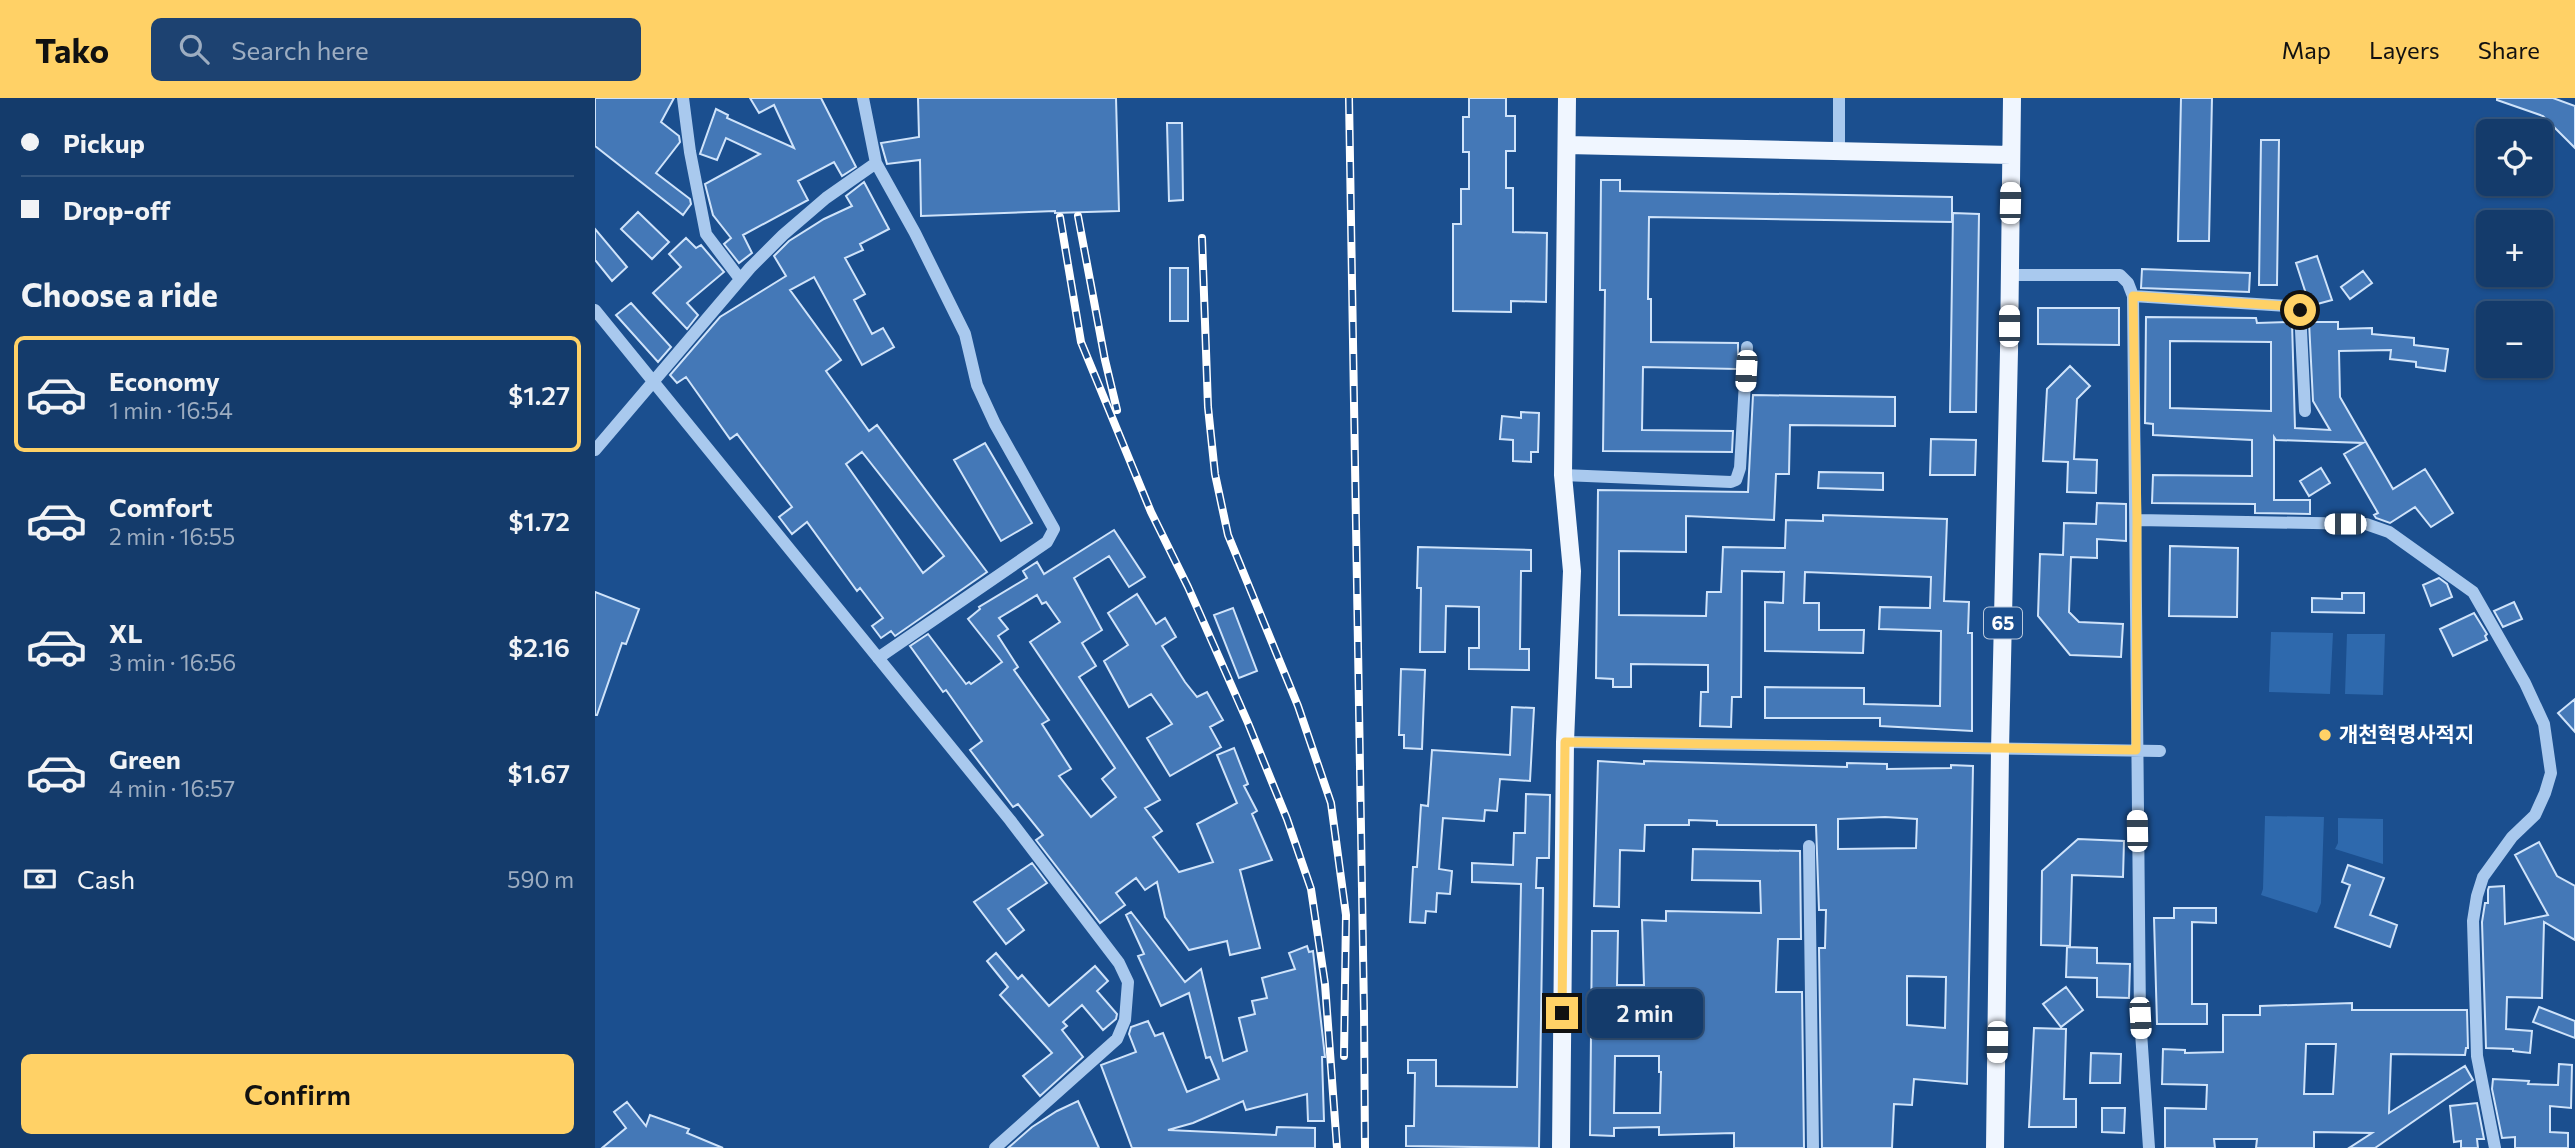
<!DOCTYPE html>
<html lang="en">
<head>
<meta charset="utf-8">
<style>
  :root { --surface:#143b6b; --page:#1d4271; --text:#f1f3f6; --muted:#9dadc1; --line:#33557e; --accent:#ffd166 }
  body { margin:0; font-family:Commissioner,"Noto Sans KR",sans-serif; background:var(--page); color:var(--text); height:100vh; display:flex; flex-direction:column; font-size:26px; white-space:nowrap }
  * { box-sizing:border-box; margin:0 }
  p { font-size:23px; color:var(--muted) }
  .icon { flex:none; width:38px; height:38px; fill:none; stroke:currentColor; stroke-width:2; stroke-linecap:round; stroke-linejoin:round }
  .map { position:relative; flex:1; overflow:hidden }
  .side { display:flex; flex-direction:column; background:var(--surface); width:595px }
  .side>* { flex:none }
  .hud { display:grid; align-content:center; height:154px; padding:0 21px; background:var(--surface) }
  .buttons { position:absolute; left:1881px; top:21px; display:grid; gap:14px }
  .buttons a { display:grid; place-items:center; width:77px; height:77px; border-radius:10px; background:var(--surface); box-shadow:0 2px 5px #0004,0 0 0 2px var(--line); font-size:35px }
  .end { position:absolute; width:32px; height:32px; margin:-16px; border:9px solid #ffd166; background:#111; box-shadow:0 0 0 4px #111 }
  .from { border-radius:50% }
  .bubble { position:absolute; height:49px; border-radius:10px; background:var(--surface); box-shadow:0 2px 5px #0004,0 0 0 2px var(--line); font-size:23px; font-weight:600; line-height:49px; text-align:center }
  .car { position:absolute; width:21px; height:42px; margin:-21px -10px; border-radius:9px; box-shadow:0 0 5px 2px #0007; background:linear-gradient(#fff 24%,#345 0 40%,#fff 0 76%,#345 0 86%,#fff 0) }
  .hud b { display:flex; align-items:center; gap:24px; height:66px; font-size:26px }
  .hud b+b { border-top:2px solid var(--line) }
  .hud i { width:18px; height:18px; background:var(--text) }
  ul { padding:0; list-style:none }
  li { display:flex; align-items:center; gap:21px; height:116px; margin:0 14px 10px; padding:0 7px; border:4px solid transparent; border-radius:10px }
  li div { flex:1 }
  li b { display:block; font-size:26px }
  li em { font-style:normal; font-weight:600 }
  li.active { border-color:var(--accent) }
  li>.icon { width:63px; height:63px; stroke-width:1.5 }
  h2 { padding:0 21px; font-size:32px; line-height:84px }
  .pay { display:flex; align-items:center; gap:18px; height:77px; padding:0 21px; font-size:26px }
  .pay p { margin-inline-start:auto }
  .action { display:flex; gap:14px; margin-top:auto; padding:14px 21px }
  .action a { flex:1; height:80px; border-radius:10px; background:var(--accent); color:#111; font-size:28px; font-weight:600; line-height:80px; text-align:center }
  header { display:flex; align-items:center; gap:42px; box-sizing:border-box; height:98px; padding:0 35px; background:var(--accent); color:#111 }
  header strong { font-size:33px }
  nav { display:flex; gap:38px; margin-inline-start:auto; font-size:24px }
  .search { width:490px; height:63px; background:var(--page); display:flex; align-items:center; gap:18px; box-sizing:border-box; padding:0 24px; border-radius:10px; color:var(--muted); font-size:26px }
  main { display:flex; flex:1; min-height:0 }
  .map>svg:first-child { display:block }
</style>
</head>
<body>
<header>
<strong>Tako</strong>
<div class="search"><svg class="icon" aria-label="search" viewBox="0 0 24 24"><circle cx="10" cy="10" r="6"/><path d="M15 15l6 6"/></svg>Search here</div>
<nav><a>Map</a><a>Layers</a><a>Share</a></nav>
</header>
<main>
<section class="side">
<div class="hud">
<b><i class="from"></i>Pickup</b>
<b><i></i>Drop-off</b>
</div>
<h2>Choose a ride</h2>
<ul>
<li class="active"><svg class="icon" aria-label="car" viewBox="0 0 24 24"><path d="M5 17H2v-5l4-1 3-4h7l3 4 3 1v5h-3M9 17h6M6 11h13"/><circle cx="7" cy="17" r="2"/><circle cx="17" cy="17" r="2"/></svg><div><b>Economy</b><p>1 min · 16:54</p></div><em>$1.27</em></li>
<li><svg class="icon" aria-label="car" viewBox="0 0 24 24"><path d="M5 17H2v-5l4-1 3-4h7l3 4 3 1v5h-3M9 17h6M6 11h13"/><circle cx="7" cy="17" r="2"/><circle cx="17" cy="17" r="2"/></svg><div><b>Comfort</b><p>2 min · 16:55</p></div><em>$1.72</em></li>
<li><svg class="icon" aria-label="car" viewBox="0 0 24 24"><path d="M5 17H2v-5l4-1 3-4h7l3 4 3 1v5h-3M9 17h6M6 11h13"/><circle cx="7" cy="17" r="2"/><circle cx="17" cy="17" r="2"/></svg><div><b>XL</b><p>3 min · 16:56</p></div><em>$2.16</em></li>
<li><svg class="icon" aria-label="car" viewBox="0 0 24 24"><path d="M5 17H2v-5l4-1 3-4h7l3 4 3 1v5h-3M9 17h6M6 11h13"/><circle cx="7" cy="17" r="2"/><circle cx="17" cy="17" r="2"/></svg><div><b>Green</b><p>4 min · 16:57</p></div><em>$1.67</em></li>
</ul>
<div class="pay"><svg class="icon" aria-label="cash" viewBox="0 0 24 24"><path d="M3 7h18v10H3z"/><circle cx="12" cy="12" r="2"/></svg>Cash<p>590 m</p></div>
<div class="action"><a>Confirm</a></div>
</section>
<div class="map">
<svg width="1980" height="1050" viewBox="0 0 1980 1050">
  <rect width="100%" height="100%" fill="#1b4f8f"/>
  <path fill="#2e69ad" d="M1676,534L1738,535L1735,596L1674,594Z
    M1752,536H1790L1788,597L1750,596Z
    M1670,718L1729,719L1726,805L1722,815L1666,797L1668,791Z
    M1743,720L1788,721V766L1740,751L1743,745Z"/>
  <path fill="#4478b7" stroke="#cfe3fa" stroke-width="2" fill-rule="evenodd" d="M0,0H79L66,24L84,38L85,44L61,75L95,101L96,106L88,117L0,48Z
    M155,0H226L261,69L247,78L239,64L203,83L213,102L148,137L157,155L144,165L129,146L136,140L118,117L110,86L165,56L131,40L122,62L105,56L121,11L133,17L132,20L199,50L179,7L164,15Z
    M323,0H521L524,113L460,115V113L326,118L325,62L292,66L286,45L324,39Z
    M874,0H911V18H920V53H911V90H918V134L952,135L951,204L916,203V214L858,213V126H866V91H874V54H868V19H874Z
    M1586,0H1617L1614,143H1583Z
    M1902,0H1958L1980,8V50L1948,18L1902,2Z
    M572,25H587L588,102L574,103Z
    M1666,42H1684L1682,187H1664Z
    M1006,82H1025V93L1357,99V124L1054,119L1053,201H1056V244L1143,245V260L1142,271L1048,269L1047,332L1138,333L1137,354L1008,353L1010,192H1005Z
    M269,84L294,131L265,146L268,152L250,160L270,196L259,202L277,236L288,230L299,249L267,267L219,179L195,192L246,262L231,273L274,333L282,327L392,474L300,538L296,533L286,540L277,528L288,520L265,490L262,493L212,424L197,436L184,419L197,409L142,336L135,341L91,279L82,285L75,277L125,219L191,178L179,158L194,143L229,121L257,108L251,98ZM267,354L349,458L328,475L251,366Z
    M43,114L74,144L57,161L26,131Z
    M1358,115L1384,116L1381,314H1355Z
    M0,131L32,169L17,183L0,162Z
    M91,140L101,150L106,147L129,174L92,205L103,217L92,231L58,195L86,169L74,156Z
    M1722,158L1737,202L1715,208L1701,165Z
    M575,170H593V223H575Z
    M1547,171L1655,175L1654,194L1546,190Z
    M1768,173L1777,185L1755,201L1746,189Z
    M36,205L76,249L63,264L21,217Z
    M1443,210H1524V247L1443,246Z
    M1551,219L1661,220L1662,225L1697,224L1700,330L1735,332L1718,303L1714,224H1743V231L1777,230V236L1819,240V247L1853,251L1850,273L1821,269V264L1795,261L1796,252L1744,253L1745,299L1798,391L1830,371L1858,415L1836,429L1820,409L1795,425L1781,420L1779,417L1783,415L1749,356L1768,345L1681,342L1679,339V402H1715V416L1660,415V406L1557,405L1558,377L1657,378V342L1558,337V326L1550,325ZM1575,243L1676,244V313L1575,310Z
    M1475,268L1495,288L1482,301L1479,361L1502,362L1501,395L1472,394L1473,364L1448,363L1452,291Z
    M1158,297L1300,299V328L1195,327L1194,376H1181L1179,422L1091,418V454L1024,453V517L1111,518L1112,494H1126L1128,449L1190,450L1191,422L1228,423V417L1352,421L1349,503L1374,504L1373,535H1377V633L1285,628V620H1170V589L1269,590V606L1345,608L1346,533L1284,531L1285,509L1335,510L1336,479L1210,474L1209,505H1224V532H1269L1268,555L1170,553V504L1188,505L1189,474L1147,473L1146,599H1137L1136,629L1105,628L1106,594H1113V567L1036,566V589H1018V581L1001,580L1003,392L1153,394Z
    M926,314L944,315L943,354H936V364L918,363V342L905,341L907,318L926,320Z
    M1336,341L1381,342L1380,377H1335Z
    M390,345L437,425L406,443L359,362Z
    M1726,370L1735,385L1714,398L1705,383Z
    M1224,374L1288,375V392L1223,390Z
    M1502,405L1531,406V443L1502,441V460L1476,459L1474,514L1484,524L1528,526L1526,559L1475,557L1443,518L1445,456L1468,457L1469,425L1501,426Z
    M519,432L550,479L534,489L514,458L479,480L507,532L487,545L501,568L484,579L565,702L550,710L567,733L558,739L584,774L618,764L602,726L642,705L622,657L639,650L653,686L649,688L662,713L657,716L677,762L645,772L665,850L635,857L632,843L594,852L570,819L562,784L550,792L541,780L521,795L530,807L505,825L441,742L448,737L423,706L418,709L375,652L387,643L351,592L348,594L315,548L333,536L371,586L374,584L376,586L407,564L373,521L385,511L384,509L432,480L428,473L442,464L449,476ZM442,497L447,506L451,504L465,524L435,544L520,670L507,681L521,699L496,719L464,678L476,671L447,626L454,622L419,572L423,569L403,538L413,531L404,520Z
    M1575,448L1643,450L1642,519L1574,518Z
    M823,449L936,452V473H926L925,551H934V572L874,571V550H884V509L851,508L850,554H825L826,490H822Z
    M1844,480L1852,486L1857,499L1836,508L1828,487Z
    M0,494L44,511L31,546L27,545L2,617H0Z
    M1747,495H1769V515L1717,514V500L1747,501Z
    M542,496L561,526L570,520L581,539L567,548L590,584L602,599L612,594L628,622L615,629L626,649L575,678L552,640L577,626L556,596L534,609L509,563L533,547L513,515Z
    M1919,504L1927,521L1908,529L1899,513Z
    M638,510L662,573L644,580L619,517Z
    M1879,515L1892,536L1890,538L1892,542L1858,558L1845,531Z
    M806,571L830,572L827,651L809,650V637H804Z
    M1980,601V634L1963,615Z
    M917,609L939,610L935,683L905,681L902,713L890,712L889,723L848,720L844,771L857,773L855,796L842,795L841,814L831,813L830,825L815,824L818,769H822L826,707L833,708L837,652L915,657Z
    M1003,663L1049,666V663L1252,669V665L1292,666V671L1356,670V667L1378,668L1372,986L1319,981L1317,1007L1299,1006L1297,1050H1227L1224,850H1230L1231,812H1224L1221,727H1122V723L1094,722V727H1050L1049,753L1025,752L1024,809L999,808ZM1290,719L1322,721L1321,750L1243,751V721ZM1312,878L1351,879L1350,930L1312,927Z
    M931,696L955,697L954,760H942L941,790H948L944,1050L811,1048V1028H819L820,975H813V962H841V988L922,989L926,786L877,784V765L918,767L919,735H930Z
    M1483,741L1529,743L1528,779L1477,777L1475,848L1446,847L1447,773Z
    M1944,744L1962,778L1980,788V842L1949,824L1947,900L1912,899L1911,931L1937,933L1935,955L1918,953V951L1891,950L1887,824L1890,805H1893V792L1894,789L1909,788L1910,826L1953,817L1920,757Z
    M1098,751L1205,753L1206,841H1183L1181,894H1207L1209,1050H1139V1035L1064,1037V1029L1019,1030V1038L995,1037L997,833H1023L1022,887H1049L1047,822L1071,823V813L1166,815L1165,783L1097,782ZM1020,958H1064V974H1066L1065,1015H1019Z
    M437,765L452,785L413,811L429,832L411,846L379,804Z
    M1753,767L1789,780L1775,817L1802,827L1795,849L1740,829L1755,787L1747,784Z
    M1579,810H1621V825L1597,824V906H1612V926H1562L1559,820H1579Z
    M536,814L590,884L606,871L628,963L652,953L644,920L660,916L657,903L672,900L667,880L700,871L694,855L712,848L714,854L718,853L730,959H727L729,1023H713L712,996L651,1012L648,1003L598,1025L573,1032L681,1037L682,1029L720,1030V1050H537L506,967L541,954L534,936L536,929L553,923L560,938L568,935L592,994L624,981L615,959L611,960L594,895L566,908L543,858L549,856L531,817Z
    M1472,849L1502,850V865L1535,866L1534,900L1502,899V880L1471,879Z
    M401,855L423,881L427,877L454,908L500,868L513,883L502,893L522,916L521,921L508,932L487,907L468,924L472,928L467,932L488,959L445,998L428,978L457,955L405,897L413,889L392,863Z
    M1471,889L1488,912L1466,929L1448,906Z
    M1757,905V912H1872L1873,950H1871L1870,957L1796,956L1794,1015L1870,968L1878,982L1780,1050H1754L1777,1035L1719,1034V1050H1661L1662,1041H1619L1620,1050H1570V1010L1611,1011L1612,987L1567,986L1568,951L1590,952V955L1628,954V917H1665V908ZM1711,946H1741L1738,996H1709Z
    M1944,909L1980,923V940L1938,924Z
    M1439,930L1471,931L1469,1001H1481V1029H1434Z
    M1496,955L1526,956L1525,985H1495Z
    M1964,966L1977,967L1976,1010L1955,1008V1034L1973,1035V1050H1920V1039L1907,1040L1897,991L1898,981L1934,983L1933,986L1963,987Z
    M483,1003L504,1050H413L437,1029L462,1013Z
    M32,1004L51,1028L55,1017L94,1031L92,1035L128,1050H7L31,1030L19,1014Z
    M1882,1005L1889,1041H1882L1883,1050H1866V1043L1859,1044L1855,1008Z
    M1507,1010H1530L1529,1035L1507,1034Z"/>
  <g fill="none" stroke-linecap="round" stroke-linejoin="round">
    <path stroke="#a9c9ee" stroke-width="12" d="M88,0L95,54L111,136L145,181
      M268,0L281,65L320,135L370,236L382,287L400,326L459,431L452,444L283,560
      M1244,53V0
      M1414,177H1525L1533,185L1538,198L1545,920L1554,1050
      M1538,198L1692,208L1705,212L1710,313
      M0,212L415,722L524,865L533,884L530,922L522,941L400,1050
      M0,352L155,170L188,137L231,100L281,65
      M968,377L1136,384L1141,382L1145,370L1152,249
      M1542,422L1771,426L1794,434L1878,494L1930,585L1949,626L1956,675L1950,695L1940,717L1917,739L1888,779L1882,798L1878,823L1882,958L1900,1050
      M970,644L1565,653
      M1214,748L1218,1050"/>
    <path stroke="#f0f6ff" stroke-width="18" d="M972,47L1416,57
      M966,1050L970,644L977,473L968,377L972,0
      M1400,1050L1405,652L1414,253L1417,0"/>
    <g stroke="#fff" stroke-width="8">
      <path id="rail" d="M754,0L769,914L770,1050
        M483,118L510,262L522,312
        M465,119L486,244L556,414L593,489L653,625L692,721L716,791L730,886L742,1050
        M607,140L613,309L620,376L633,437L703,608L736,705L751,817L749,958"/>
    </g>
    <use href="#rail" stroke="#1b4f8f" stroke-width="5" stroke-dasharray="16" stroke-linecap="butt"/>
  </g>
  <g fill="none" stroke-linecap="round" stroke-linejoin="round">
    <path stroke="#ffd166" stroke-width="9" d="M967,915L970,644L1541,652L1542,422L1538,198L1692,208L1705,212"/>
  </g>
  <circle fill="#ffd166" stroke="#1b4f8f" stroke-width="2.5" cx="1730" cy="637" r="7"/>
  <g text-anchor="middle" stroke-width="5" stroke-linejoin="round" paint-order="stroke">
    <rect fill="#1b4f8f" stroke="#bbcadd" stroke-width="2" x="1389" y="509.5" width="38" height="31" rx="5"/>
    <g font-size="19" font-weight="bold" fill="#fff">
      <text x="1408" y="532">65</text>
    </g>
    <g font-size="21" font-weight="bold" fill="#fff" stroke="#1b4f8f" text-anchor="start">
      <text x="1744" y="644">개천혁명사적지</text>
    </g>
  </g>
</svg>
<div class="buttons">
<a><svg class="icon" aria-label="locate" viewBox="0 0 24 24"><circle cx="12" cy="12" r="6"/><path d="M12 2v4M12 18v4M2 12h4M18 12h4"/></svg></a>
<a>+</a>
<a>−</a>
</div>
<i class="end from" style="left:1705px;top:212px"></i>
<i class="end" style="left:967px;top:915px"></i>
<div class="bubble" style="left:992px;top:891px;width:116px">2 min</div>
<i class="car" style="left:1415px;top:105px;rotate:1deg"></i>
<i class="car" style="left:1414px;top:228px;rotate:0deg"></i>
<i class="car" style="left:1151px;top:273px;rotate:183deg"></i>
<i class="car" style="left:1750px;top:426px;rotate:270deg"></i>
<i class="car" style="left:1542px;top:733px;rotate:359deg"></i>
<i class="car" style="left:1545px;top:920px;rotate:177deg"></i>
<i class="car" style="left:1402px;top:944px;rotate:181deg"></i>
</div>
</main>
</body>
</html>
